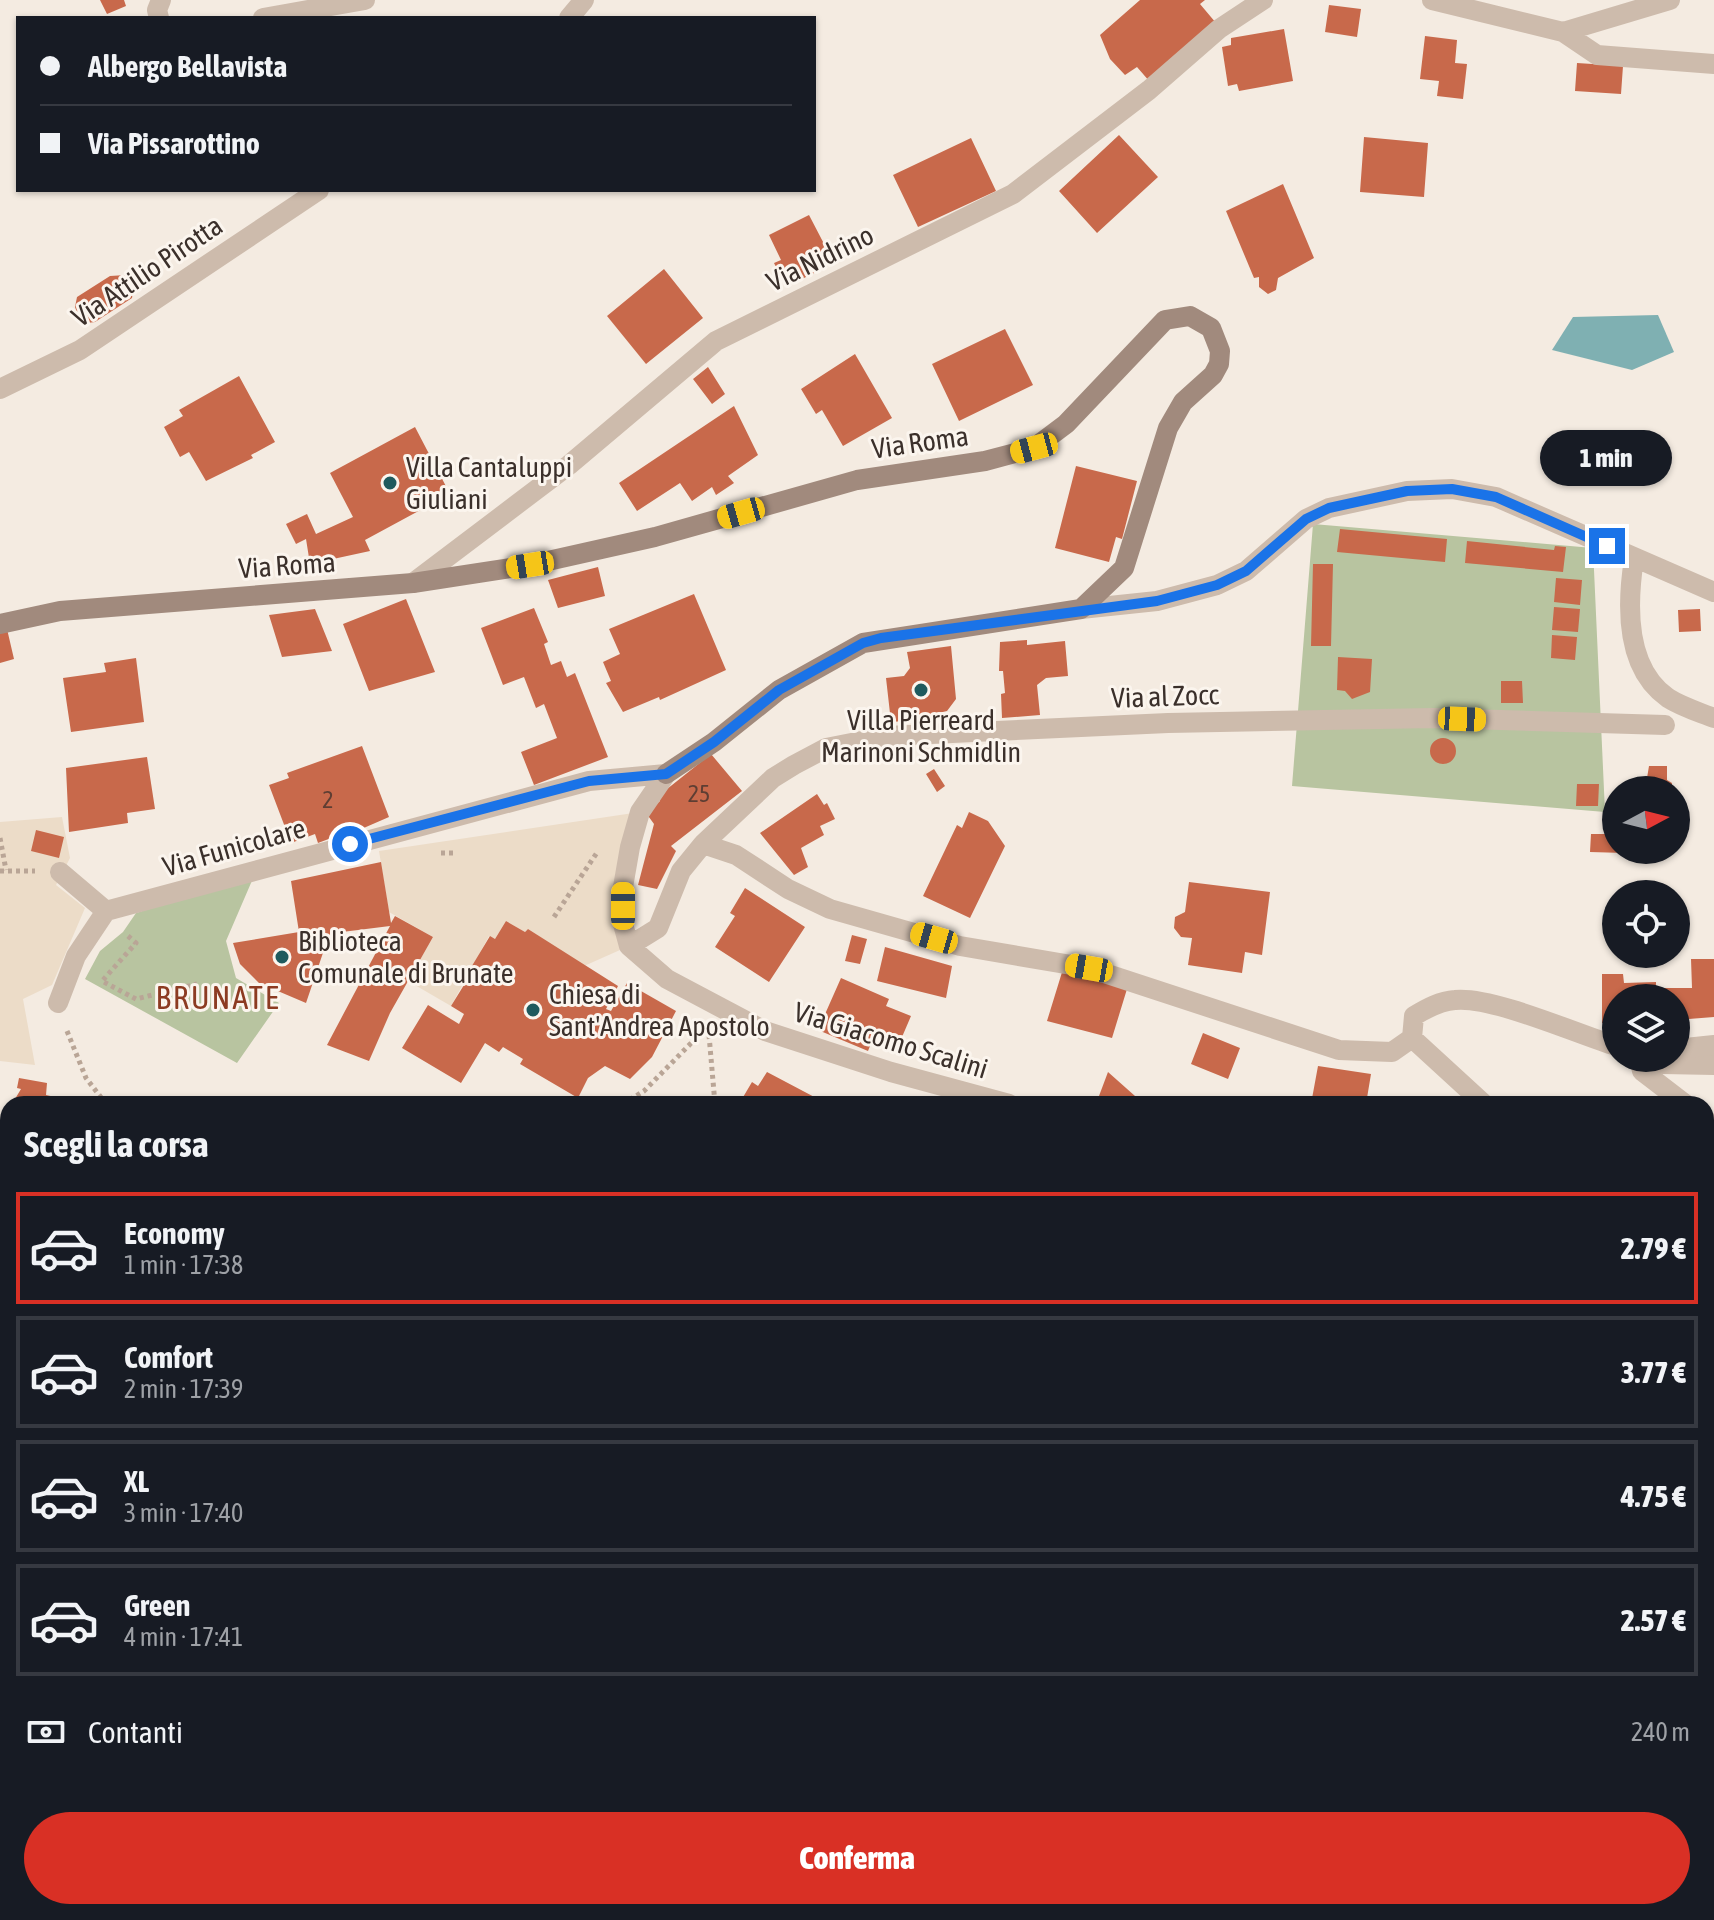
<!DOCTYPE html>
<html lang="it">
<head>
<meta charset="utf-8">
<style>
  :root { --surface:#171b24; --page:#242831; --text:#f1f3f6; --muted:#9ea1a6; --line:#363941; --accent:#d93025 }
  body { margin:0; font-family:"Asap Condensed",sans-serif; background:var(--page); color:var(--text); height:100vh; display:flex; flex-direction:column; font-size:30px; white-space:nowrap }
  * { box-sizing:border-box; margin:0 }
  p { font-size:26px; color:var(--muted) }
  .icon { flex:none; width:44px; height:44px; fill:none; stroke:currentColor; stroke-width:2; stroke-linecap:round; stroke-linejoin:round }
  .map { position:relative; flex:1; overflow:hidden }
  .sheet { position:absolute; left:0px; top:1096px; width:1714px; height:824px; display:flex; flex-direction:column; background:var(--surface); border-radius:24px 24px 0 0; box-shadow:0 2px 6px #0004 }
  .sheet>* { flex:none }
  .guide { position:absolute; left:16px; top:16px; width:800px; height:176px; border-radius:0px; box-shadow:0 2px 6px #0004; display:grid; align-content:center; height:176px; padding:0 24px; background:var(--surface) }
  .needle { width:52px; rotate:83deg }
  .controls { position:absolute; left:1602px; top:776px; display:grid; gap:16px }
  .controls a { display:grid; place-items:center; width:88px; height:88px; border-radius:50%; background:var(--surface); box-shadow:0 2px 6px #0004; font-size:40px }
  .end { position:absolute; width:36px; height:36px; margin:-18px; border:10px solid #1a73e8; background:#fff; box-shadow:0 0 0 4px #fff }
  .from { border-radius:50% }
  .bubble { position:absolute; height:56px; border-radius:28px; background:var(--surface); box-shadow:0 2px 6px #0004; font-size:26px; font-weight:800; line-height:56px; text-align:center }
  .car { position:absolute; width:24px; height:48px; margin:-24px -12px; border-radius:10px; box-shadow:0 0 6px 2px #0007; background:linear-gradient(#f5c518 24%,#345 0 40%,#f5c518 0 76%,#345 0 86%,#f5c518 0) }
  .guide b { display:flex; align-items:center; gap:28px; height:76px; font-size:30px }
  .guide b+b { border-top:2px solid var(--line) }
  .guide i { width:20px; height:20px; background:var(--text) }
  ul { padding:0; list-style:none }
  li { display:flex; align-items:center; gap:24px; height:112px; margin:0 16px 12px; padding:0 8px; border:4px solid var(--line); border-radius:0px }
  li div { flex:1 }
  li b { display:block; font-size:30px }
  li em { font-style:normal; font-weight:800 }
  li.active { border-color:var(--accent) }
  li>.icon { width:72px; height:72px; stroke-width:1.5 }
  h2 { padding:0 24px; font-size:36px; line-height:96px }
  .pay { display:flex; align-items:center; gap:20px; height:88px; padding:0 24px; font-size:30px }
  .pay p { margin-inline-start:auto }
  .cta { display:flex; gap:16px; margin-top:auto; padding:16px 24px }
  .cta a { flex:1; height:92px; border-radius:48px; background:var(--accent); color:#fff; font-size:32px; font-weight:800; line-height:92px; text-align:center }
  .map>svg:first-child { display:block }
</style>
</head>
<body>
<div class="map">
<svg width="1714" height="1920" viewBox="0 0 1714 1920">
  <rect width="100%" height="100%" fill="#f4ebe1"/>
  <path fill="#b8c4a0" d="M1313,524L1593,548L1605,812L1292,786Z
    M254,876L226,941L236,978L279,1003L237,1063L85,979L100,951L123,932L136,913Z
    M0,1871L8,1873V1912H156L186,1920H0Z"/>
  <path fill="#ecdcc8" d="M640,812L630,847L629,946L584,966L528,929L525,932L506,921L495,939L489,936L451,1006L408,981L433,937L389,912L379,851Z
    M62,817L70,858L56,885L85,908L52,985L23,999L35,1065L0,1061V822Z"/>
  <path fill="#7fb0b2" d="M1658,315L1674,352L1632,370L1552,350L1573,317Z"/>
  <path fill="#c8694b" d="M100,0H124L126,6L107,14Z
    M1140,0H1205L1200,4L1216,23L1150,82L1137,67L1125,75L1110,59L1100,35Z
    M1329,5L1361,9L1357,37L1325,32Z
    M1284,29L1293,81L1239,91L1237,84L1228,86L1222,47L1231,45V38Z
    M1425,36L1457,40L1455,63L1467,64L1463,99L1437,96L1439,81L1420,79Z
    M1577,63L1623,66L1621,94L1575,91Z
    M1119,135L1158,177L1097,233L1059,191Z
    M1364,137L1428,143L1424,197L1360,192Z
    M971,138L996,191L918,227L893,175Z
    M1283,184L1314,258L1278,278L1276,290L1268,294L1259,287V277L1254,278L1226,211Z
    M809,215L834,263L786,287L774,263L781,260L769,235Z
    M664,269L703,318L646,364L607,316Z
    M126,275L134,284L132,298L95,322L87,323L78,315L75,307L77,297L110,276Z
    M1005,329L1033,385L959,421L932,364Z
    M855,354L892,418L843,446L822,410L816,414L801,389Z
    M708,367L725,394L712,404L693,379Z
    M239,376L275,442L251,455L253,458L206,481L189,452L180,457L164,427L183,416L179,410Z
    M734,406L758,455L728,476L734,483L716,495L712,487L692,501L680,483L637,511L619,483Z
    M415,427L450,494L365,540L370,551L310,564L306,539L296,544L286,524L307,514L316,534L353,517L330,473Z
    M1076,466L1137,481L1122,539L1116,537L1109,562L1055,548Z
    M1340,529L1447,539L1445,562L1337,552Z
    M1467,541L1554,550L1555,546L1566,547L1563,572L1465,563Z
    M1313,564H1333L1331,646H1311Z
    M598,567L605,596L558,608L548,580Z
    M1556,578L1582,580L1580,605L1554,602Z
    M694,594L726,670L660,700L659,697L623,712L606,683L611,681L603,662L620,654L609,629Z
    M406,599L435,672L369,691L343,624Z
    M1554,607L1580,609L1578,632L1552,630Z
    M534,608L548,642L544,644L551,665L561,661L567,677L575,673L608,757L534,785L521,752L557,738L544,704L536,708L524,677L503,685L481,628Z
    M315,609L332,651L282,657L269,615Z
    M1700,609L1701,631L1679,632L1678,610Z
    M7,629L14,659L0,663V631Z
    M1552,635L1577,637L1575,660L1551,658Z
    M1027,640V645L1065,641L1068,676L1046,678L1037,685L1040,715L1002,718L1001,694L1005,693L1003,671H999L1000,642Z
    M951,646L956,699L947,711L930,715V719L891,722L886,678L904,676L910,668L907,652Z
    M1338,657L1372,659L1370,692L1352,699L1345,691L1337,690Z
    M136,658L144,722L71,732L63,678L106,672L104,663Z
    M1501,681H1522L1523,703H1501Z
    M1430 751a13 13 0 1 1 26 0a13 13 0 1 1-26 0Z
    M362,746L389,817L343,837L342,834L318,843L315,834L291,843L269,785L289,778L287,773Z
    M711,754L742,791L671,846L676,851L657,889L638,885L654,824L646,813L660,801L657,797Z
    M147,757L155,809L127,813L128,823L69,832L66,768Z
    M1649,766H1667V780L1672,783V790H1645Z
    M934,769L945,786L937,792L926,774Z
    M1577,784H1599L1598,806H1576Z
    M817,794L824,805L827,803L835,819L820,826L824,835L801,848L808,867L794,875L760,833Z
    M969,812L988,821L1005,846L970,918L923,896L957,825L962,828Z
    M36,830L64,837L59,858L31,851Z
    M1591,834H1616V850L1625,853L1590,852Z
    M381,862L391,923L395,916L433,937L390,1013L369,1061L327,1045L390,926L342,932L343,938L327,941L306,1003L259,983L240,964L233,943L299,932L291,881Z
    M1189,882L1270,892L1262,955L1245,952L1242,973L1188,965L1192,938L1181,937L1174,928L1175,917L1185,912Z
    M745,888L805,927L769,982L715,947L735,916L730,913Z
    M506,921L525,932L528,929L618,986L606,1009L611,1011L627,983L676,1011L652,1057L630,1079L605,1066L588,1078L578,1098L520,1064L523,1059L503,1047L499,1052L485,1043L461,1083L402,1048L428,1005L459,1024L464,1014L451,1006L464,985L461,984L490,936L495,939Z
    M852,935L867,939L860,964L845,961Z
    M885,947L952,966L946,998L877,981Z
    M1691,959H1714V1017L1676,1020V998H1616V1023H1602V974H1623L1624,983L1656,982V988H1692Z
    M1063,969L1127,989L1112,1038L1047,1021Z
    M841,978L889,999L886,1006L911,1016L896,1051L872,1041L868,1051L818,1030Z
    M1203,1033L1240,1048L1228,1079L1191,1064Z
    M1318,1066L1371,1074L1366,1104H1311Z
    M767,1072L820,1100L827,1104H739L752,1082L758,1086Z
    M1108,1072L1144,1104H1096Z
    M19,1078L47,1083L46,1095L86,1104H12L21,1089L17,1088Z
    M1706,1159L1714,1164V1232L1706,1226Z
    M0,1265L8,1266V1314L0,1312Z
    M1706,1516L1714,1518L1710,1558L1706,1557Z
    M755,1912H801L805,1919L816,1914L818,1920H759Z
    M856,1912H894L897,1920H860Z
    M914,1912H945L948,1920H918Z
    M1476,1912H1527L1520,1920H1485Z"/>
  <g fill="none" stroke-linecap="round" stroke-linejoin="round">
    <path stroke="#b9a596" stroke-width="5" stroke-dasharray="4 4" stroke-linecap="butt" d="M0,838L6,870
      M441,853H456
      M0,871H35
      M554,917L598,851
      M128,936L136,943L102,981L136,999L197,984
      M67,1031L86,1078L106,1104
      M709,1035L715,1104
      M623,1104L644,1091L705,1029
      M1706,1304L1714,1310
      M0,1346L8,1343"/>
    <path stroke="#cdbbac" stroke-width="20" d="M1648,1058L1663,1064L1714,1065"/>
    <path stroke="#cdbbac" stroke-width="20" d="M1432,0L1563,32L1670,0
      M159,18L157,10L161,0
      M263,18L365,0
      M569,18L584,0
      M1563,32L1597,55L1714,64
      M0,389L80,350L319,190
      M1634,559C1627,604 1625,668 1668,698C1682,707 1699,712 1714,718
      M413,583L569,465L716,341L1013,194L1149,90L1219,29L1263,0
      M1081,609L1157,601L1217,585L1246,571L1306,519L1329,508L1407,491L1452,489L1496,497L1714,592
      M666,774L640,812L630,847L623,887V924L629,946L667,979L765,1031L891,1072L1009,1104
      M703,844L773,778L794,765L826,748L887,736L1168,723L1433,718L1665,725
      M60,872L106,911
      M629,946L658,928L681,871L703,844L736,855L788,889L830,909L960,946L1089,968L1339,1050L1392,1052L1412,1038
      M58,1003L76,956L106,911L589,781L666,774
      M1412,1038L1414,1016C1427,1008 1440,1001 1455,1000C1492,996 1577,1034 1616,1046
      M1412,1038L1484,1104
      M1676,1049L1714,1045
      M1639,1058L1642,1071L1685,1104
      M1706,1120L1714,1127
      M0,1255L8,1256
      M0,1679L8,1680"/>
    <path stroke="#a18a7d" stroke-width="20" d="M0,624L60,611L413,583L530,565L655,537L857,480L985,461L1034,448L1066,424L1165,320L1190,316L1211,328L1220,351L1219,364L1213,375L1183,402L1168,428L1124,568L1081,609L863,643L779,690L714,742L666,774
      M0,1411L8,1414
      M740,1912L744,1920"/>
  </g>
  <g fill="none" stroke-linecap="round" stroke-linejoin="round">
    <path stroke="#1a73e8" stroke-width="10" d="M350,844L589,781L666,774L714,742L779,690L863,643L881,638L1157,601L1217,585L1246,571L1306,519L1329,508L1407,491L1452,489L1496,497L1607,546"/>
  </g>
  <g fill="#1f5a5e" stroke="#fbf5ee" stroke-width="3">
    <circle cx="390" cy="483" r="8"/>
    <circle cx="921" cy="690" r="8"/>
    <circle cx="282" cy="957" r="8"/>
    <circle cx="533" cy="1010" r="8"/>
  </g>
  <g text-anchor="middle" stroke-width="6" stroke-linejoin="round" paint-order="stroke">
    <g font-size="24" fill="#5e3e33">
      <text x="699" y="802">25</text>
      <text x="328" y="808">2</text>
    </g>
    <g font-size="28" fill="#3b302b" stroke="#fbf5ee">
      <text transform="translate(820 258) rotate(-26)" y="10">Via Nidrino</text>
      <text transform="translate(147 271) rotate(-34)" y="10">Via Attilio Pirotta</text>
      <text transform="translate(920 442) rotate(-8)" y="10">Via Roma</text>
      <text transform="translate(287 565) rotate(-4)" y="10">Via Roma</text>
      <text transform="translate(1165 696) rotate(-2)" y="10">Via al Zocc</text>
      <text transform="translate(234 847) rotate(-16)" y="10">Via Funicolare</text>
      <text transform="translate(891 1040) rotate(17)" y="10">Via Giacomo Scalini</text>
    </g>
    <g font-size="28" fill="#3b302b" stroke="#fbf5ee" text-anchor="start">
      <text x="406" y="477">Villa Cantaluppi<tspan x="406" dy="32">Giuliani</tspan></text>
      <text x="921" y="730" text-anchor="middle">Villa Pierreard<tspan x="921" dy="32">Marinoni Schmidlin</tspan></text>
      <text x="298" y="951">Biblioteca<tspan x="298" dy="32">Comunale di Brunate</tspan></text>
      <text x="549" y="1004">Chiesa di<tspan x="549" dy="32">Sant'Andrea Apostolo</tspan></text>
    </g>
    <g font-size="32" letter-spacing="2" fill="#8c3b22" stroke="#fbf5ee">
      <text x="218" y="1009">BRUNATE</text>
    </g>
  </g>
</svg>
<div class="controls">
<a><svg class="needle" viewBox="-14 -14 28 28"><path d="M0-13l5 13h-10z" fill="#e53935"/><path d="M0 13l5-13h-10z" fill="#9ea1a6"/></svg></a>
<a><svg class="icon" aria-label="locate" viewBox="0 0 24 24"><circle cx="12" cy="12" r="6"/><path d="M12 2v4M12 18v4M2 12h4M18 12h4"/></svg></a>
<a><svg class="icon" aria-label="layers" viewBox="0 0 24 24"><path d="M12 4l9 5-9 5-9-5zM3 14l9 5 9-5"/></svg></a>
</div>
<i class="end from" style="left:350px;top:844px"></i>
<i class="end" style="left:1607px;top:546px"></i>
<div class="bubble" style="left:1540px;top:430px;width:132px">1 min</div>
<i class="car" style="left:1034px;top:448px;rotate:255deg"></i>
<i class="car" style="left:741px;top:513px;rotate:254deg"></i>
<i class="car" style="left:530px;top:565px;rotate:261deg"></i>
<i class="car" style="left:1462px;top:719px;rotate:92deg"></i>
<i class="car" style="left:623px;top:906px;rotate:0deg"></i>
<i class="car" style="left:934px;top:938px;rotate:286deg"></i>
<i class="car" style="left:1089px;top:968px;rotate:280deg"></i>
<div class="guide">
<b><i class="from"></i>Albergo Bellavista</b>
<b><i></i>Via Pissarottino</b>
</div>
<section class="sheet">
<h2>Scegli la corsa</h2>
<ul>
<li class="active"><svg class="icon" aria-label="car" viewBox="0 0 24 24"><path d="M5 17H2v-5l4-1 3-4h7l3 4 3 1v5h-3M9 17h6M6 11h13"/><circle cx="7" cy="17" r="2"/><circle cx="17" cy="17" r="2"/></svg><div><b>Economy</b><p>1 min · 17:38</p></div><em>2.79 €</em></li>
<li><svg class="icon" aria-label="car" viewBox="0 0 24 24"><path d="M5 17H2v-5l4-1 3-4h7l3 4 3 1v5h-3M9 17h6M6 11h13"/><circle cx="7" cy="17" r="2"/><circle cx="17" cy="17" r="2"/></svg><div><b>Comfort</b><p>2 min · 17:39</p></div><em>3.77 €</em></li>
<li><svg class="icon" aria-label="car" viewBox="0 0 24 24"><path d="M5 17H2v-5l4-1 3-4h7l3 4 3 1v5h-3M9 17h6M6 11h13"/><circle cx="7" cy="17" r="2"/><circle cx="17" cy="17" r="2"/></svg><div><b>XL</b><p>3 min · 17:40</p></div><em>4.75 €</em></li>
<li><svg class="icon" aria-label="car" viewBox="0 0 24 24"><path d="M5 17H2v-5l4-1 3-4h7l3 4 3 1v5h-3M9 17h6M6 11h13"/><circle cx="7" cy="17" r="2"/><circle cx="17" cy="17" r="2"/></svg><div><b>Green</b><p>4 min · 17:41</p></div><em>2.57 €</em></li>
</ul>
<div class="pay"><svg class="icon" aria-label="cash" viewBox="0 0 24 24"><path d="M3 7h18v10H3z"/><circle cx="12" cy="12" r="2"/></svg>Contanti<p>240 m</p></div>
<div class="cta"><a>Conferma</a></div>
</section>
</div>
</body>
</html>
